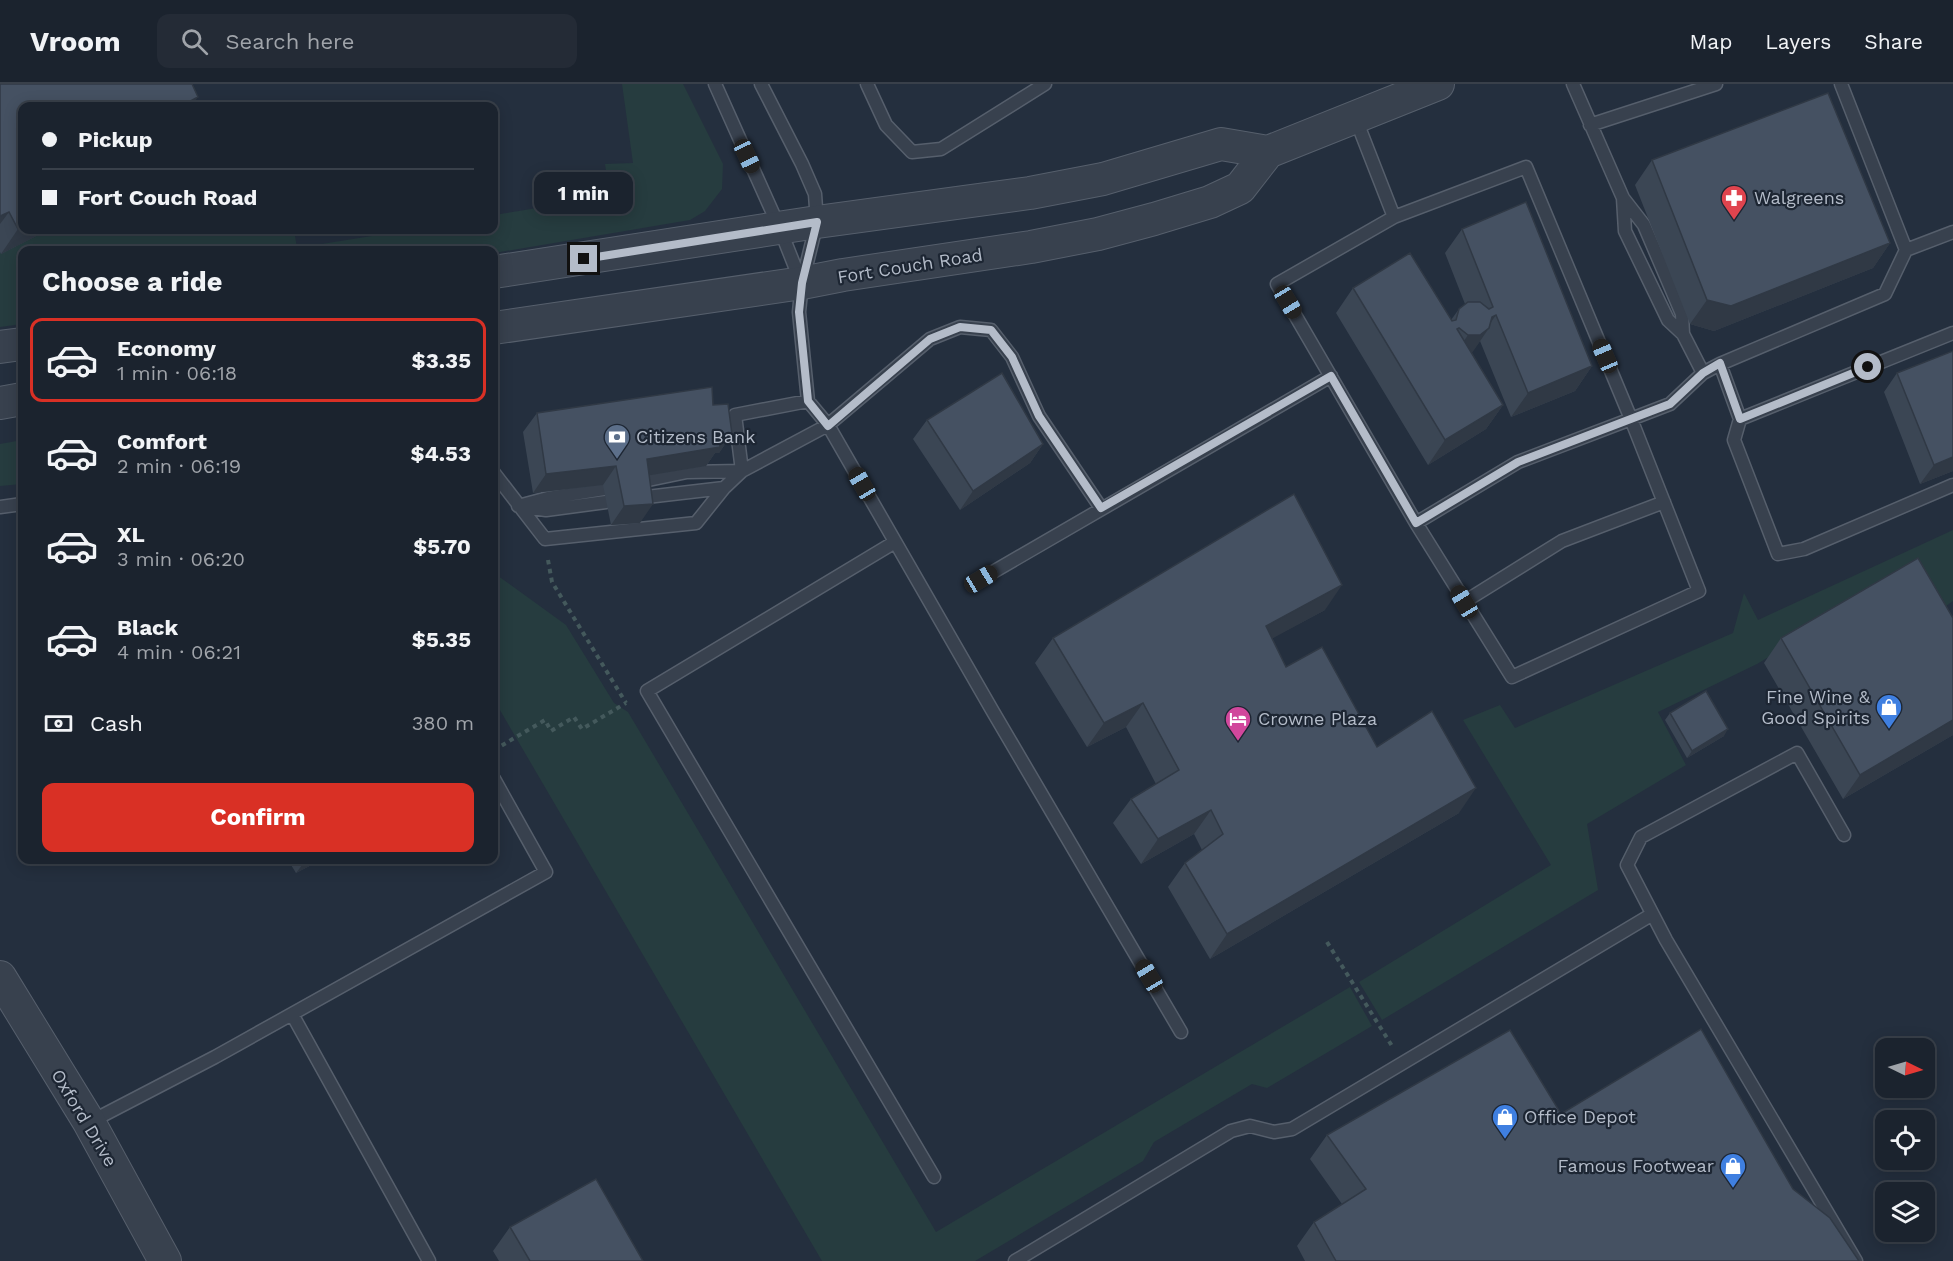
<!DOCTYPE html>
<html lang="en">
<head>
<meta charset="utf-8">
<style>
  :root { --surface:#1b232e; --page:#242b36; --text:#f1f3f6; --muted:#a0a4aa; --line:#39404a; --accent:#d93025 }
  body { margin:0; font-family:"Work Sans",sans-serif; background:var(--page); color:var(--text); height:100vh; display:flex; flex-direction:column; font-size:22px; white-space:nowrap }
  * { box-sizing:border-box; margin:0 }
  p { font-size:20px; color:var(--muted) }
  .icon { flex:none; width:33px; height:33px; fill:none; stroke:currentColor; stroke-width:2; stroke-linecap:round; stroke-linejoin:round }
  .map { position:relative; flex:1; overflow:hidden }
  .details { position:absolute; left:18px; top:162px; width:480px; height:618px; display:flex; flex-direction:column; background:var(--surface); border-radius:12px; box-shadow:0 3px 15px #0003,0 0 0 2px var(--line) }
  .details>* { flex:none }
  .top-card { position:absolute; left:18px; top:18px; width:480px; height:132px; border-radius:12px; box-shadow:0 3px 15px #0003,0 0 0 2px var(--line); display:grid; align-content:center; height:132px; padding:0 24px; background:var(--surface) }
  .needle { width:39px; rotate:95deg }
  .controls { position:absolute; left:1875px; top:954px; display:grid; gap:12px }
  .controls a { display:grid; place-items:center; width:60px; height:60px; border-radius:12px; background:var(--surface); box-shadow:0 3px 15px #0003,0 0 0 2px var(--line); font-size:30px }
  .end { position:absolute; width:27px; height:27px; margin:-14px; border:8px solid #b4bcc9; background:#111; box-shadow:0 0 0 3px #111 }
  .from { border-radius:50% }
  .bubble { position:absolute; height:42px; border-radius:12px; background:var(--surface); box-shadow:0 3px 15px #0003,0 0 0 2px var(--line); font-size:20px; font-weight:700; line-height:42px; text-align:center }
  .car { position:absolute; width:18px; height:36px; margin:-18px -9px; border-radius:8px; box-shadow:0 0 4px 2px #0007; background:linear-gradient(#222 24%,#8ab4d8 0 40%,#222 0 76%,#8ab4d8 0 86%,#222 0) }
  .top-card b { display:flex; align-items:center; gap:21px; height:57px; font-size:22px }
  .top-card b+b { border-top:2px solid var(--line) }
  .top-card i { width:15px; height:15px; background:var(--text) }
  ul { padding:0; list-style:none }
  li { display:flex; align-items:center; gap:18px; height:84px; margin:0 12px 9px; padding:0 12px; border:3px solid transparent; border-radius:12px }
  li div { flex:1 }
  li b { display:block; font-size:22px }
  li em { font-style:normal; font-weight:700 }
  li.selected { border-color:var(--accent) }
  li>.icon { width:54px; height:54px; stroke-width:1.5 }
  h2 { padding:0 24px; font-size:27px; line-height:72px }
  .pay { display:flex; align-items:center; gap:15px; height:66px; padding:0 24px; font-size:22px }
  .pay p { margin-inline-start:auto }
  .action { display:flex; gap:12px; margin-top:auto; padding:12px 24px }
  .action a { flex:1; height:69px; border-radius:12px; background:var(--accent); color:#fff; font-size:24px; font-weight:700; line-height:69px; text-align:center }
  header { display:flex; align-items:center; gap:36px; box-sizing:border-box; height:84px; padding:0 30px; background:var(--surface); border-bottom:2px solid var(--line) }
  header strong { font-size:28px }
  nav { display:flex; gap:33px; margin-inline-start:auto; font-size:21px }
  .search { width:420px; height:54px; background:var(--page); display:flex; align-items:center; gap:15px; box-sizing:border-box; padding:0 21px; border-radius:12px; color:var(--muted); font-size:22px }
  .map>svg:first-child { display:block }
</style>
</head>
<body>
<header>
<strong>Vroom</strong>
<div class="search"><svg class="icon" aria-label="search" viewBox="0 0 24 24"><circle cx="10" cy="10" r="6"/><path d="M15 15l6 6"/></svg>Search here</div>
<nav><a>Map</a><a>Layers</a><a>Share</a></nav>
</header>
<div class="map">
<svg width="1953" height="1177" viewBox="0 0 1953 1177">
  <rect width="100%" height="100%" fill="#242f3e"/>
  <path fill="#263c3f" d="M622,0H683L723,80L722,105L705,127L690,136L494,169V166H22V240L0,243V168L2,169L48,146H294L297,164L409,146H494V131L610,112L605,80L633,79Z
    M22,356V400L0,402V360Z
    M1953,446V517L1920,541L1894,498L1757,580L1658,628L1686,681L1587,740L1598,806L1382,936L1359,898L1551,781L1463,636L1500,621L1515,644L1733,549L1744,509L1758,536Z
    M494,489L566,541L614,619L628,628L936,1148L1350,903L1372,942L1267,1004L1252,1000L1154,1058L1143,1077L975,1177H822L494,616Z"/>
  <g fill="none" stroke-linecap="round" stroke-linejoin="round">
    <g stroke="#565f6c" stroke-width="15">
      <path id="service" d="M715,0L780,145L801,198
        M761,0L802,80L815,110L817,138L802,199L799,228L808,317L828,341L992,626L1181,948
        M867,0L886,41L912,68L941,65L1045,0
        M1573,0L1623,114L1644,141L1682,230L1683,250
        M1841,0L1906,166L1953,148
        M1355,33L1394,133L1277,200L1416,439L1512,593L1699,507L1631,335L1670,320L1703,289L1720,280L1885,210L1906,166
        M1590,41L1716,0
        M1623,114L1625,147L1668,236L1683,250L1703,289
        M1394,133L1526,83L1631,335L1518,378L1416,439
        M1953,249L1740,335L1734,356L1778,470L1804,465L1953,401
        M1720,280L1740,335
        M742,387L735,331L808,317
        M494,389L545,455L696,439L724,404L742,387L828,341L930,255L960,243L991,246L1012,273L1039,332L1101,424
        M634,399L687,388L742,387
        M638,414L724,404
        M522,421L548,414L604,405
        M518,422L546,426L606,418
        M0,423L22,420
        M895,458L647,607L934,1093
        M981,495L1331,292
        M1464,518L1562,457L1664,418
        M1844,751L1797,669L1641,753L1627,781L1666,856L1856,1177
        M292,930L429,1177
        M90,1038L215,973L546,788L494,695
        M1015,1177L1231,1047L1250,1042L1274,1048L1292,1045L1651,831"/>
    </g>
    <g stroke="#565f6c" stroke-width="34">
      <path id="tertiary" d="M494,188L817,138L1030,109L1103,95L1221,60L1268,68
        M494,244L802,199L843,191L1031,163L1098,150L1154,135L1210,118L1240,104L1268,68L1438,0
        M0,263L22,260
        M0,319L22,315
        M0,893L89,1038L165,1177"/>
    </g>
    <path stroke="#44595c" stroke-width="4" stroke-dasharray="4.5 4.5" stroke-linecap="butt" d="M548,476L552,498L626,619
      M494,666L545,636L551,647L574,633L582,645L626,619
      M1327,858L1392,962"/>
    <use href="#service" stroke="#38414e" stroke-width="12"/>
    <use href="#tertiary" stroke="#38414e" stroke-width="32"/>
  </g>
  <path fill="#3b4654" d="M0,0L22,146H48L1,170L0,168Z
    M1652,76L1890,159L1873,184L1714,247L1690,240L1635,101Z
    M1462,145L1592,282L1575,307L1511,333L1480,257L1471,269L1503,321L1486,345L1428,381L1336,229L1353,204L1451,236L1459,225L1465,220L1445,169Z
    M1953,267V387L1920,400L1884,308L1897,289Z
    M713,321L732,350L719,369H715L706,382L649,391L640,439L611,441L603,401L533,409L523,348L537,329Z
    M927,336L1043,360L1030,379L960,426L913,355Z
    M1325,526L1272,554L1286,583L1377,663L1459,729L1210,875L1168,803L1185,779L1202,766L1194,750L1141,780L1113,739L1131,715L1156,700L1126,643L1087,663L1035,579L1053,554Z
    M1781,554L1953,651L1843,715L1764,579Z
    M1670,629L1724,652L1687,674L1665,636Z
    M288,776H321L296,789Z
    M1561,1030L1793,1105L1859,1177H1305L1297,1162L1314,1138L1342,1120L1310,1075L1327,1051Z
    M510,1143L643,1177H499L493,1167Z"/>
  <path fill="#303945" d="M198,13L191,22H181Z
    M9,128L0,140V132Z
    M22,143V146H48L1,170L18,145Z
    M1890,159L1873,184L1714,247L1690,240L1707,216Z
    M1496,231L1485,247L1489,244L1472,269L1463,276H1451L1468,251L1492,233Z
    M1592,282L1575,307L1511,333L1528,309Z
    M1503,321L1486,345L1428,381L1445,356Z
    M732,350L719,369H715L706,382L633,394L647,375L719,351Z
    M1043,360L1030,379L960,426L973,407Z
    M1953,373V387L1920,400L1934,381Z
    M616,382L603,401L533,409L546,390Z
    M653,420L640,439L611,441L624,422Z
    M1342,501L1325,526L1249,567L1266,542Z
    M1143,619L1126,643L1087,663L1104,639Z
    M1953,636V651L1843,715L1860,691Z
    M1728,645L1724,652L1687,674L1692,667Z
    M1476,704L1459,729L1210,875L1227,850Z
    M1211,726L1194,750L1141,780L1158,755Z
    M306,776H321L296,789Z"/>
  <path fill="#455162" stroke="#303945" stroke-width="1.5" d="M0,0H192L198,13L181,22H22V143L18,145L9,128L0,132Z
    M1828,9L1890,159L1731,222L1707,216L1652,76Z
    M1526,118L1592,282L1528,309L1496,231L1492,233L1489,244L1480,251H1468L1459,244L1457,245L1503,321L1445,356L1353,204L1410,169L1452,237L1456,236L1459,225L1468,218H1480L1489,225L1493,223L1462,145Z
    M1953,267V373L1934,381L1897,289Z
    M1002,289L1043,360L973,407L927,336Z
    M712,303L713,321L728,320L732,350L719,351L720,363L647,375L653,420L624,422L616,382L546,390L537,329Z
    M1294,410L1342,501L1266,542L1286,583L1322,563L1377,663L1432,627L1476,704L1227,850L1185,779L1223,750L1211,726L1158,755L1131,715L1179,686L1143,619L1104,639L1053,554Z
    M1918,474L1953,534V636L1860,691L1781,554Z
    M1706,607L1728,645L1692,667L1670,629Z
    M1701,945L1793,1105L1830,1134L1859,1177H1336L1314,1138L1366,1105L1327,1051L1510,946L1561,1030Z
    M596,1095L643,1177H530L510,1143Z"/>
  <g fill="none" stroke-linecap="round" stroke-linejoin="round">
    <path stroke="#b4bcc9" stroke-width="8" d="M584,175L817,138L802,199L799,228L808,317L828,342L930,255L960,243L991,246L1012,273L1039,332L1101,424L1331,292L1416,439L1518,378L1670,320L1703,289L1720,279L1740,335L1868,283"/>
  </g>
  <defs>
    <g id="pharmacy-pin" transform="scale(1.35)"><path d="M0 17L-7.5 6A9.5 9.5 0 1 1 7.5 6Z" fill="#e0444e" stroke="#1d2633"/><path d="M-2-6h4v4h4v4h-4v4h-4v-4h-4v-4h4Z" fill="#fff"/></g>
    <g id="bank-pin" transform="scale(1.35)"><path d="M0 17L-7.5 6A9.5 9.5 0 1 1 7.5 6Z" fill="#5c6f8a" stroke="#1d2633"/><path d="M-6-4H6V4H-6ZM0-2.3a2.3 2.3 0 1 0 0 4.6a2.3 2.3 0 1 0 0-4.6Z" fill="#fff"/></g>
    <g id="shop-pin" transform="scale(1.35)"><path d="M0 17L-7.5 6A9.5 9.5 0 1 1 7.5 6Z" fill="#3f7fe0" stroke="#1d2633"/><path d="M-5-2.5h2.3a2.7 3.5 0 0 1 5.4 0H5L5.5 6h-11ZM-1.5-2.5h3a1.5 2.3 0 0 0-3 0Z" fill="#fff"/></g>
    <g id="hotel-pin" transform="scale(1.35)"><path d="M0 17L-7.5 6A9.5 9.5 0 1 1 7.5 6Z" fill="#d1479c" stroke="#1d2633"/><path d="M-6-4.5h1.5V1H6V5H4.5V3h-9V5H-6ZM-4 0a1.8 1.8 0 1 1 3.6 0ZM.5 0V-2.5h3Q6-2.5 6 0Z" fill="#fff"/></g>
  </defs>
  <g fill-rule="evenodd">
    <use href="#pharmacy-pin" x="1734" y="114"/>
    <use href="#bank-pin" x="617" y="353"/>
    <use href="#shop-pin" x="1889" y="623"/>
    <use href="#hotel-pin" x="1238" y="635"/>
    <use href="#shop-pin" x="1505" y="1033"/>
    <use href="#shop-pin" x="1733" y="1082"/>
  </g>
  <g text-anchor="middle" stroke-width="4.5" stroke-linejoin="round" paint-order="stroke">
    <g font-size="18" fill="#b4bcc9" stroke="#1d2633" text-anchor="start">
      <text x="1754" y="120">Walgreens</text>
      <text x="636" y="359">Citizens Bank</text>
      <text x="1870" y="619" text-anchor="end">Fine Wine &amp;<tspan x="1870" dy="21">Good Spirits</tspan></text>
      <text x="1258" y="641">Crowne Plaza</text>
      <text x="1524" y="1039">Office Depot</text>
      <text x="1714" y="1088" text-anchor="end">Famous Footwear</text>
    </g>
    <g font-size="18" fill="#b4bcc9" stroke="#1d2633">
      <text transform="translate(910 182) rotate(-9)" y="6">Fort Couch Road</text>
      <text transform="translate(84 1034) rotate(59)" y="6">Oxford Drive</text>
    </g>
  </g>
</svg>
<div class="controls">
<a><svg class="needle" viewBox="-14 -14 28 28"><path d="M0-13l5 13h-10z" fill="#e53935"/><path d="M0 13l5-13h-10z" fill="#a0a4aa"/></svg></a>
<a><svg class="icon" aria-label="locate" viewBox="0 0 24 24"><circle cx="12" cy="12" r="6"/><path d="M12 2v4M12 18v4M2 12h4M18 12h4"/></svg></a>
<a><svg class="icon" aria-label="layers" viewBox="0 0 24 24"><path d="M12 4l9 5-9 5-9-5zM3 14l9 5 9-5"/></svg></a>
</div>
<i class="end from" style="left:1868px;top:283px"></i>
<i class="end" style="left:584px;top:175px"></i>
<div class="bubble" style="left:534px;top:88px;width:99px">1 min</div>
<i class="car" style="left:747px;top:72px;rotate:155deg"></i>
<i class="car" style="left:1288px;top:218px;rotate:149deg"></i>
<i class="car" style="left:1605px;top:272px;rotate:337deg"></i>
<i class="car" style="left:862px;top:400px;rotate:330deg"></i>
<i class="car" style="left:981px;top:495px;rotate:59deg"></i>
<i class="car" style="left:1464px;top:518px;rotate:329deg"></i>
<i class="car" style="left:1149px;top:892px;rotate:329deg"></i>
<div class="top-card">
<b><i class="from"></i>Pickup</b>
<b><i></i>Fort Couch Road</b>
</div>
<section class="details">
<h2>Choose a ride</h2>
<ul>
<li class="selected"><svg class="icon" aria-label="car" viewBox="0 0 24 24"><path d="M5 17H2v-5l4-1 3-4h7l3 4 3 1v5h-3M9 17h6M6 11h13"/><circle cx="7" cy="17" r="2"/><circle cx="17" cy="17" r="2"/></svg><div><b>Economy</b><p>1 min · 06:18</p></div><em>$3.35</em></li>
<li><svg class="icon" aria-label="car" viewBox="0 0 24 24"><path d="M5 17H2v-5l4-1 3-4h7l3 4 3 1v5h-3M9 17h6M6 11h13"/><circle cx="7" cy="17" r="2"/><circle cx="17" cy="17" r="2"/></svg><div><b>Comfort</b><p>2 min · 06:19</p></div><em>$4.53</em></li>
<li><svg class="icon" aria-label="car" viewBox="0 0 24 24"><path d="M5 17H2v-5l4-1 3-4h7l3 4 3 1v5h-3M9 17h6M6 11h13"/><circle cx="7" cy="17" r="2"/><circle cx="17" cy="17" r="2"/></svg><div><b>XL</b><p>3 min · 06:20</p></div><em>$5.70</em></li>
<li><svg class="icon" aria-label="car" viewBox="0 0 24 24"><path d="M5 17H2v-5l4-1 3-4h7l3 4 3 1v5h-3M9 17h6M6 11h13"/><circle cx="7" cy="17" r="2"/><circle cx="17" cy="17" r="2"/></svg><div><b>Black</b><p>4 min · 06:21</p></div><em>$5.35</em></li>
</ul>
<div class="pay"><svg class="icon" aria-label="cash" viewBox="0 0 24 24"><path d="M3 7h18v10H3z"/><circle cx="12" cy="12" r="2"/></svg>Cash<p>380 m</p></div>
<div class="action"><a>Confirm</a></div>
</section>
</div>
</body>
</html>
